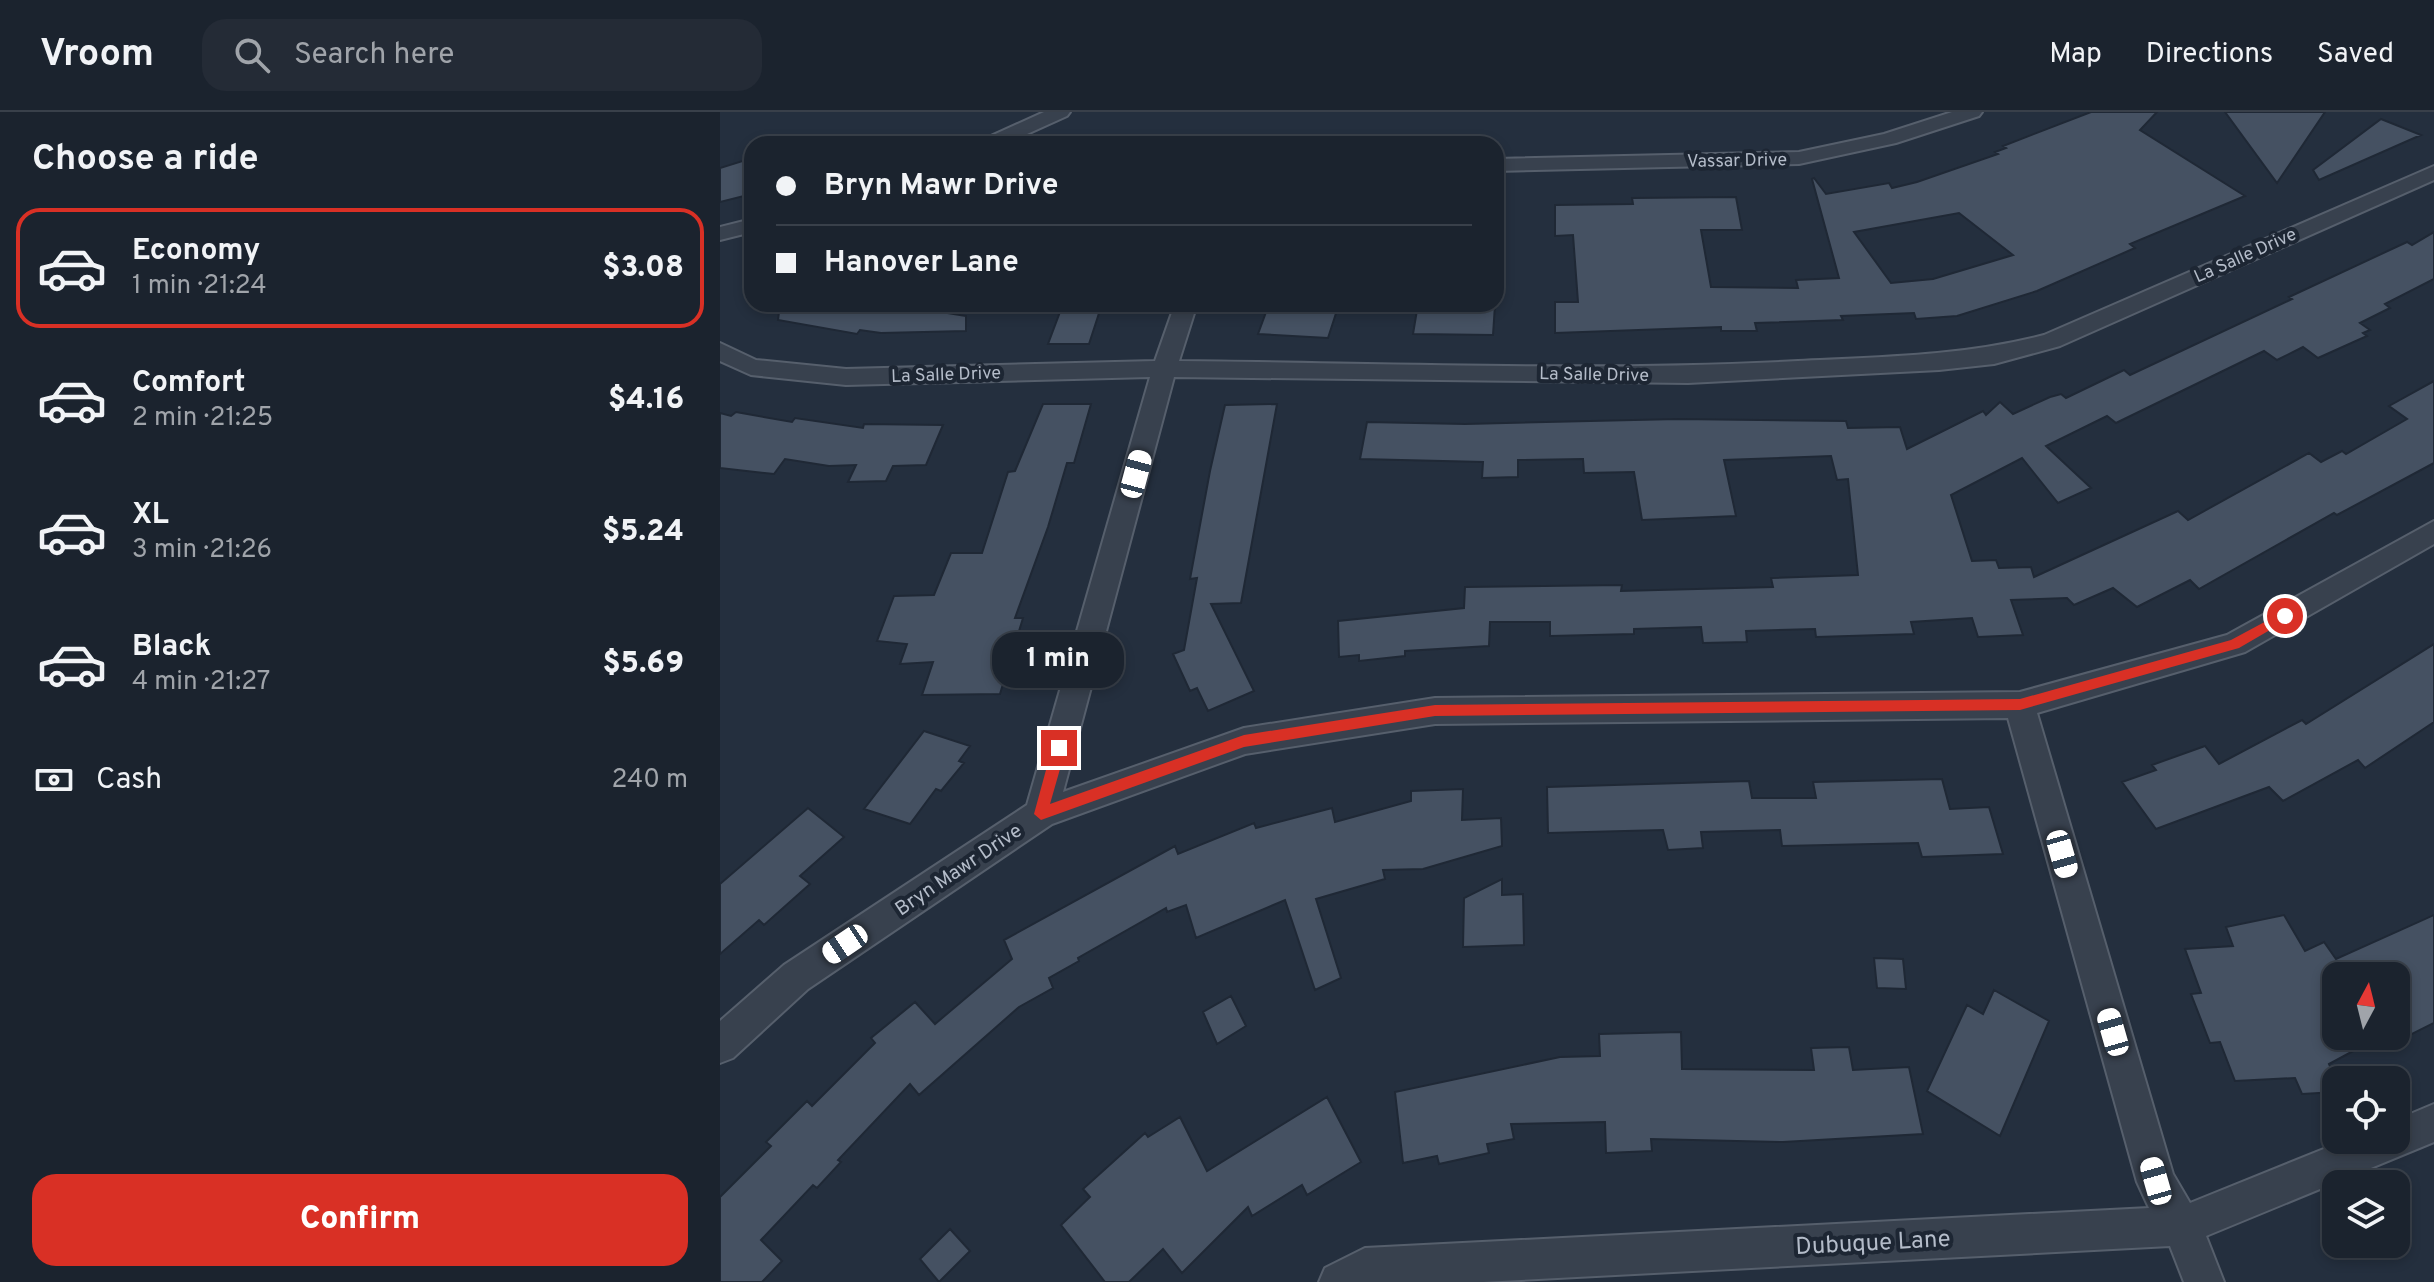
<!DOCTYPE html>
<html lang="en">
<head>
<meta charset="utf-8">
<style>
  :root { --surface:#1b232e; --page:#242b36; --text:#f1f3f6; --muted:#a0a4aa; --line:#39404a; --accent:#d93025 }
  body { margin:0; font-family:Overpass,sans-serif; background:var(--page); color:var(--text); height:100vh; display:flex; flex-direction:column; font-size:30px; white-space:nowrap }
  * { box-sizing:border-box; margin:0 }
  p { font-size:26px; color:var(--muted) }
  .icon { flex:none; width:44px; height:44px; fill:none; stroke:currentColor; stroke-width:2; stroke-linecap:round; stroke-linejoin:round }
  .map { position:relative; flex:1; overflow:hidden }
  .side { display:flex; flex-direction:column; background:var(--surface); width:720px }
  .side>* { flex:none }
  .guide { position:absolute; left:24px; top:24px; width:760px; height:176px; border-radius:24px; box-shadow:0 4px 12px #0003,0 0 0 2px var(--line); display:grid; align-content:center; height:176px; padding:0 32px; background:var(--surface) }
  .needle { width:52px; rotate:7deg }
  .controls { position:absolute; left:1602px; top:850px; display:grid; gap:16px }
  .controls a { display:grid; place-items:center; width:88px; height:88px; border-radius:16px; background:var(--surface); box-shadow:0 4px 12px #0003,0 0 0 2px var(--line); font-size:40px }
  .end { position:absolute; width:36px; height:36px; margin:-18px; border:10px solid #d93025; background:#fff; box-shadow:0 0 0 4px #fff }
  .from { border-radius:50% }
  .bubble { position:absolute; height:56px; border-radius:24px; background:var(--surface); box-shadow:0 4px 12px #0003,0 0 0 2px var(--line); font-size:26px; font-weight:800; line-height:56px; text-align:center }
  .car { position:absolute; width:24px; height:48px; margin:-24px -12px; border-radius:10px; box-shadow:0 0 6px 2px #0007; background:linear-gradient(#fff 24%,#345 0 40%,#fff 0 76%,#345 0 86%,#fff 0) }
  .guide b { display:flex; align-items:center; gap:28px; height:76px; font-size:30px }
  .guide b+b { border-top:2px solid var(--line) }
  .guide i { width:20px; height:20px; background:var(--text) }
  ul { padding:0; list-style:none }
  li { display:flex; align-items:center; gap:24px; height:120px; margin:0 16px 12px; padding:0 16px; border:4px solid transparent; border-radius:24px }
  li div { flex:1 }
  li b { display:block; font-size:30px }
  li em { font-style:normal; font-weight:800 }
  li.selected { border-color:var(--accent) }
  li>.icon { width:72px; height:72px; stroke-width:1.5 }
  h2 { padding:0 32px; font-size:36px; line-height:96px }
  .pay { display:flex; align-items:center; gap:20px; height:88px; padding:0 32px; font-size:30px }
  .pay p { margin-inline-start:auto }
  .button { display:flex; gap:16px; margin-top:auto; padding:16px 32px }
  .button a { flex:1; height:92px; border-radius:24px; background:var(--accent); color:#fff; font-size:32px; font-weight:800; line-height:92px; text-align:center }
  header { display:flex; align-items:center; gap:48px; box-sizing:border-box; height:112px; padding:0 40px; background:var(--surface); border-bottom:2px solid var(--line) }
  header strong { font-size:38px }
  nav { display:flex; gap:44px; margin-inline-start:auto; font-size:28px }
  .search { width:560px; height:72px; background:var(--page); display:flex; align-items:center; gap:20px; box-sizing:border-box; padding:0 28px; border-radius:24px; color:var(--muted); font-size:30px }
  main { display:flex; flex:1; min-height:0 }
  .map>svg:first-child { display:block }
</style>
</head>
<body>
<header>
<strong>Vroom</strong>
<div class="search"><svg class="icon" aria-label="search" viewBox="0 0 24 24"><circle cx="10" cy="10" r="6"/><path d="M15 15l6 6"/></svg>Search here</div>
<nav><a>Map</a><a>Directions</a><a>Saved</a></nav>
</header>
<main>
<section class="side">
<h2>Choose a ride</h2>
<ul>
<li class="selected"><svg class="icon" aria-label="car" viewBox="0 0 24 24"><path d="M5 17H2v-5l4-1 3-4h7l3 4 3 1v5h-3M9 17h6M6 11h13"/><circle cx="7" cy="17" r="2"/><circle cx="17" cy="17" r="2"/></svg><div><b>Economy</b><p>1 min · 21:24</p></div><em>$3.08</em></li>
<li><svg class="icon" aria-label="car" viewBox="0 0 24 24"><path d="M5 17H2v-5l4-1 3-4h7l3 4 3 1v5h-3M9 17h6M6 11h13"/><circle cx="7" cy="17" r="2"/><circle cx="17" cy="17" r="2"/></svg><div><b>Comfort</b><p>2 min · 21:25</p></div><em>$4.16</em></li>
<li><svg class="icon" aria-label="car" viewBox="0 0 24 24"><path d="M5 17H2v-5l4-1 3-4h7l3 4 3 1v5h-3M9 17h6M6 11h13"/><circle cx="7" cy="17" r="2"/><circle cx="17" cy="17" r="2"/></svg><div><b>XL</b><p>3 min · 21:26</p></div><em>$5.24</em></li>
<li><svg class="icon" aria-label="car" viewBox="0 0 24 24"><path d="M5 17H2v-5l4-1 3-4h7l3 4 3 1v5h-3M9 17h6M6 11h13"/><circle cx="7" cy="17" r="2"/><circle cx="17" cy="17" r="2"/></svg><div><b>Black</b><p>4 min · 21:27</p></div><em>$5.69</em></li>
</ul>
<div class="pay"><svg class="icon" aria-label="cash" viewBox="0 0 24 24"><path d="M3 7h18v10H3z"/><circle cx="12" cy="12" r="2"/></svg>Cash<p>240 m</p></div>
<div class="button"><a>Confirm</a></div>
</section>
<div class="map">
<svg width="1714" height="1170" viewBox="0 0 1714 1170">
  <rect width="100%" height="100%" fill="#242f3e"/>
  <path fill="#455162" stroke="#1f2835" stroke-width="2" fill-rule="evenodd" d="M1371,0H1437L1420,18L1525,84L1410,132L1415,136L1317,179L1237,204L1196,207L1194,201L1121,204L1123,208L1035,211L1037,219H1001V215L835,221V190H858L853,123L835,124V93L913,92L912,86L1016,85L1022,118H981L991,175L1078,176L1076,168L1119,166L1092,67L1094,66L1106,82L1169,71L1172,76L1197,70L1278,42L1275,40L1286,36L1283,34ZM1239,101L1293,143L1213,167L1171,171L1134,120Z
    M1505,0H1605L1557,71Z
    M1661,7L1701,23L1599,68L1593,58Z
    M32,46V82L0,90V56Z
    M1714,120V167L1665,192L1670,196L1640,211L1650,218L1643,221L1647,224L1598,246L1583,235L1557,248L1544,239L1396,311L1387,304L1326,334L1371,376L1338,391L1302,346L1231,383L1252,449L1276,448L1279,456L1311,455L1314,465L1458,399L1468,408L1589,341L1601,350L1622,339L1626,342L1687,307L1669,294L1714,269V351L1617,403L1614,401L1479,477L1470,468L1417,495L1393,476L1354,493L1347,486L1291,488L1303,523L1258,525L1252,506L1191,510L1194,522L1096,525L1095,517L1026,519L1027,530L983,531L981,515L914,517V522L830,524V510H770L769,534L685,539V544L639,549V543L619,545L618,509L744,496L745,475L902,473L901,479L1053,475L1051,466L1138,463L1128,367L1117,368L1111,344L1004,348L1016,404L922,408L914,360L864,361L863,347L798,348V365L762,366L763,350L640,347L647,310L745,312L958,307L1126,309L1128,316L1180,315L1187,337L1263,299L1266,303L1280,290L1293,302L1330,285L1341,282L1346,286L1404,258L1410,263L1572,187L1569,185L1687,130L1692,133Z
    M60,192H172L246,204V219L161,221L140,218L137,222L58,208Z
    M343,192H382L369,232H328Z
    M549,192H619L608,226L538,222Z
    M698,192L775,193L773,223L693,222Z
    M323,292H371L354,351H347L328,415L295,506H303L280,582L202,583L213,550L180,552L187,532L157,529L174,484L214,483L231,441H262L288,360L295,359Z
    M557,292L521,491L491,492L534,579L488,599L477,576L470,579L453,542L464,538L477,466L470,467L490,359L505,293Z
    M16,300L72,310L75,306L143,316L144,312L223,313L206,353L173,354L166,369L128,370L136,353L109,354L65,347L54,362L0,356V301L11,304Z
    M1714,532V610L1645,656L1638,648L1563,689L1549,675L1436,717L1402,670L1436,658L1432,653L1485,634L1499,652L1582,608L1586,612Z
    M204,619L250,634L239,649L244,651L221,679L216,677L190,712L144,697Z
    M1222,667L1230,697L1269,695L1283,742L1202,745L1198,731L1062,734L1060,718L981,720L983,736L948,738L943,718L828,721L827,675L1029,669L1032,686H1096L1093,670Z
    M743,677L742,708L781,706L782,734L703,757L663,758L665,767L596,787L621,866L595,878L565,788L476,826L466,793L447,800L446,796L358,846L359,849L329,866L333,876L299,895L199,983L190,972L118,1048L121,1050L97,1076L93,1073L41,1128L62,1149L42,1170H0V1085L51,1034L46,1030L87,989L92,994L155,931L151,926L195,890L215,912L292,847L284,828L455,734L458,742L534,711L536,716L612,696L615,710L691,689V679Z
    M88,696L124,725L80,764L90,772L44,813L39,808L0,842V772Z
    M782,767V783L803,782L804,833L743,835L744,786Z
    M1564,803L1585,839L1604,830L1616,847L1714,803V911L1676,930V864H1616V924H1661L1609,952L1616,968V980L1582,982L1575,966L1515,969L1500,930L1490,931L1471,882L1481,881L1465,837L1513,834L1506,815Z
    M1154,846L1183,847L1186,877L1157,876Z
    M1274,878L1329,909L1280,1024L1207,979L1247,893L1263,902Z
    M511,884L526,914L497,932L483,900Z
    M961,920L962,957L1094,958L1091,936L1129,935L1133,958L1189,955L1203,1022L1063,1030L931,1027L932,1039L886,1041L885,1010L791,1012L794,1027L767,1032L769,1041L719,1052L717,1044L683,1051L675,980L840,945L880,944L879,922Z
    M607,985L641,1050L587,1083L582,1073L532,1104L528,1095L462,1161L443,1137L409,1170H385L341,1113L370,1085L363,1077L425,1021L428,1025L460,1005L487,1059Z
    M230,1117L250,1139L219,1170L200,1147Z"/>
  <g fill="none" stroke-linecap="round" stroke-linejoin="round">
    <g stroke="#565f6c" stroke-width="4">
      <path id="street" d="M324,0H350L347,4L285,32H259L262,28Z
        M1232,0H1262L1259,4L1176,31L1079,52L776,59V47L1079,40L1164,22Z
        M1714,54V68L1340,234L1274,252L1219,258L968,271L454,265L343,680L524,616L715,586L1300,580L1507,523L1714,409V432L1525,540L1317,601L1453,1062L1470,1091L1626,1028H1676V1008L1714,992V1030L1486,1124L1504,1170H1464L1450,1134L763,1170H599L605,1156L645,1136L1429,1096L1417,1070L1288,606L715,612L525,642L332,712L88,877L13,946L0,951V909L64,853L307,693L430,265L126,273L31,263L0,249V231L36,248L126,257L435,249L455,192H477L459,249C665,251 872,260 1078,249C1161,245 1243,244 1324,223Z
        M32,107V120L0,128V115Z"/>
    </g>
    <use href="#street" fill="#38414e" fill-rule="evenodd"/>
  </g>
  <path fill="#d93025" d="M1565,499L1571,504L1569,507L1519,536L1300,598L715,604L524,635L321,708L314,702L332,636L339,630L346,636L330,692L524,623L715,593L1300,587L1511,528Z"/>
  <g text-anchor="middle" stroke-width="8" stroke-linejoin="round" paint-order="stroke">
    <g font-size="18" fill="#b4bcc9" stroke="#1d2633">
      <text transform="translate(1017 48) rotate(-1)" y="6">Vassar Drive</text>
      <text transform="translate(1525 143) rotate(-24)" y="6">La Salle Drive</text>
      <text transform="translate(226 262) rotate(-2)" y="6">La Salle Drive</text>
      <text transform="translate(874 262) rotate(1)" y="6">La Salle Drive</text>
    </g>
    <g font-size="20" fill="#b4bcc9" stroke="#1d2633">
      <text transform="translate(238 757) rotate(-34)" y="7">Bryn Mawr Drive</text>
    </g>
    <g font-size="24" fill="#b4bcc9" stroke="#1d2633">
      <text transform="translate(1153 1130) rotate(-3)" y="8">Dubuque Lane</text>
    </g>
  </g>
</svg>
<div class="controls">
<a><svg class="needle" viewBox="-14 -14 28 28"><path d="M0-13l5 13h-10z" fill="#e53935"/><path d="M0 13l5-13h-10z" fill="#a0a4aa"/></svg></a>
<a><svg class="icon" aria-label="locate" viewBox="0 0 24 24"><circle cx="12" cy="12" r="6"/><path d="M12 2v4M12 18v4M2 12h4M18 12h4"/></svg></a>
<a><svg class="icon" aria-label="layers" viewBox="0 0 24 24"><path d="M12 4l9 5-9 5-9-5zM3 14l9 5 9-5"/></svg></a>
</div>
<i class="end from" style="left:1565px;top:504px"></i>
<i class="end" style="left:339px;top:636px"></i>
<div class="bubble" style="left:272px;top:520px;width:132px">1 min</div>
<i class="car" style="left:416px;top:362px;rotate:15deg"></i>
<i class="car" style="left:1342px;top:742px;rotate:164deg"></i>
<i class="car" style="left:125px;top:832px;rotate:236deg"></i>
<i class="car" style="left:1393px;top:920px;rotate:344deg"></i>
<i class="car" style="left:1436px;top:1069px;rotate:344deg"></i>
<div class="guide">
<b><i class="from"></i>Bryn Mawr Drive</b>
<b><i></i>Hanover Lane</b>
</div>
</div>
</main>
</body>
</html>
